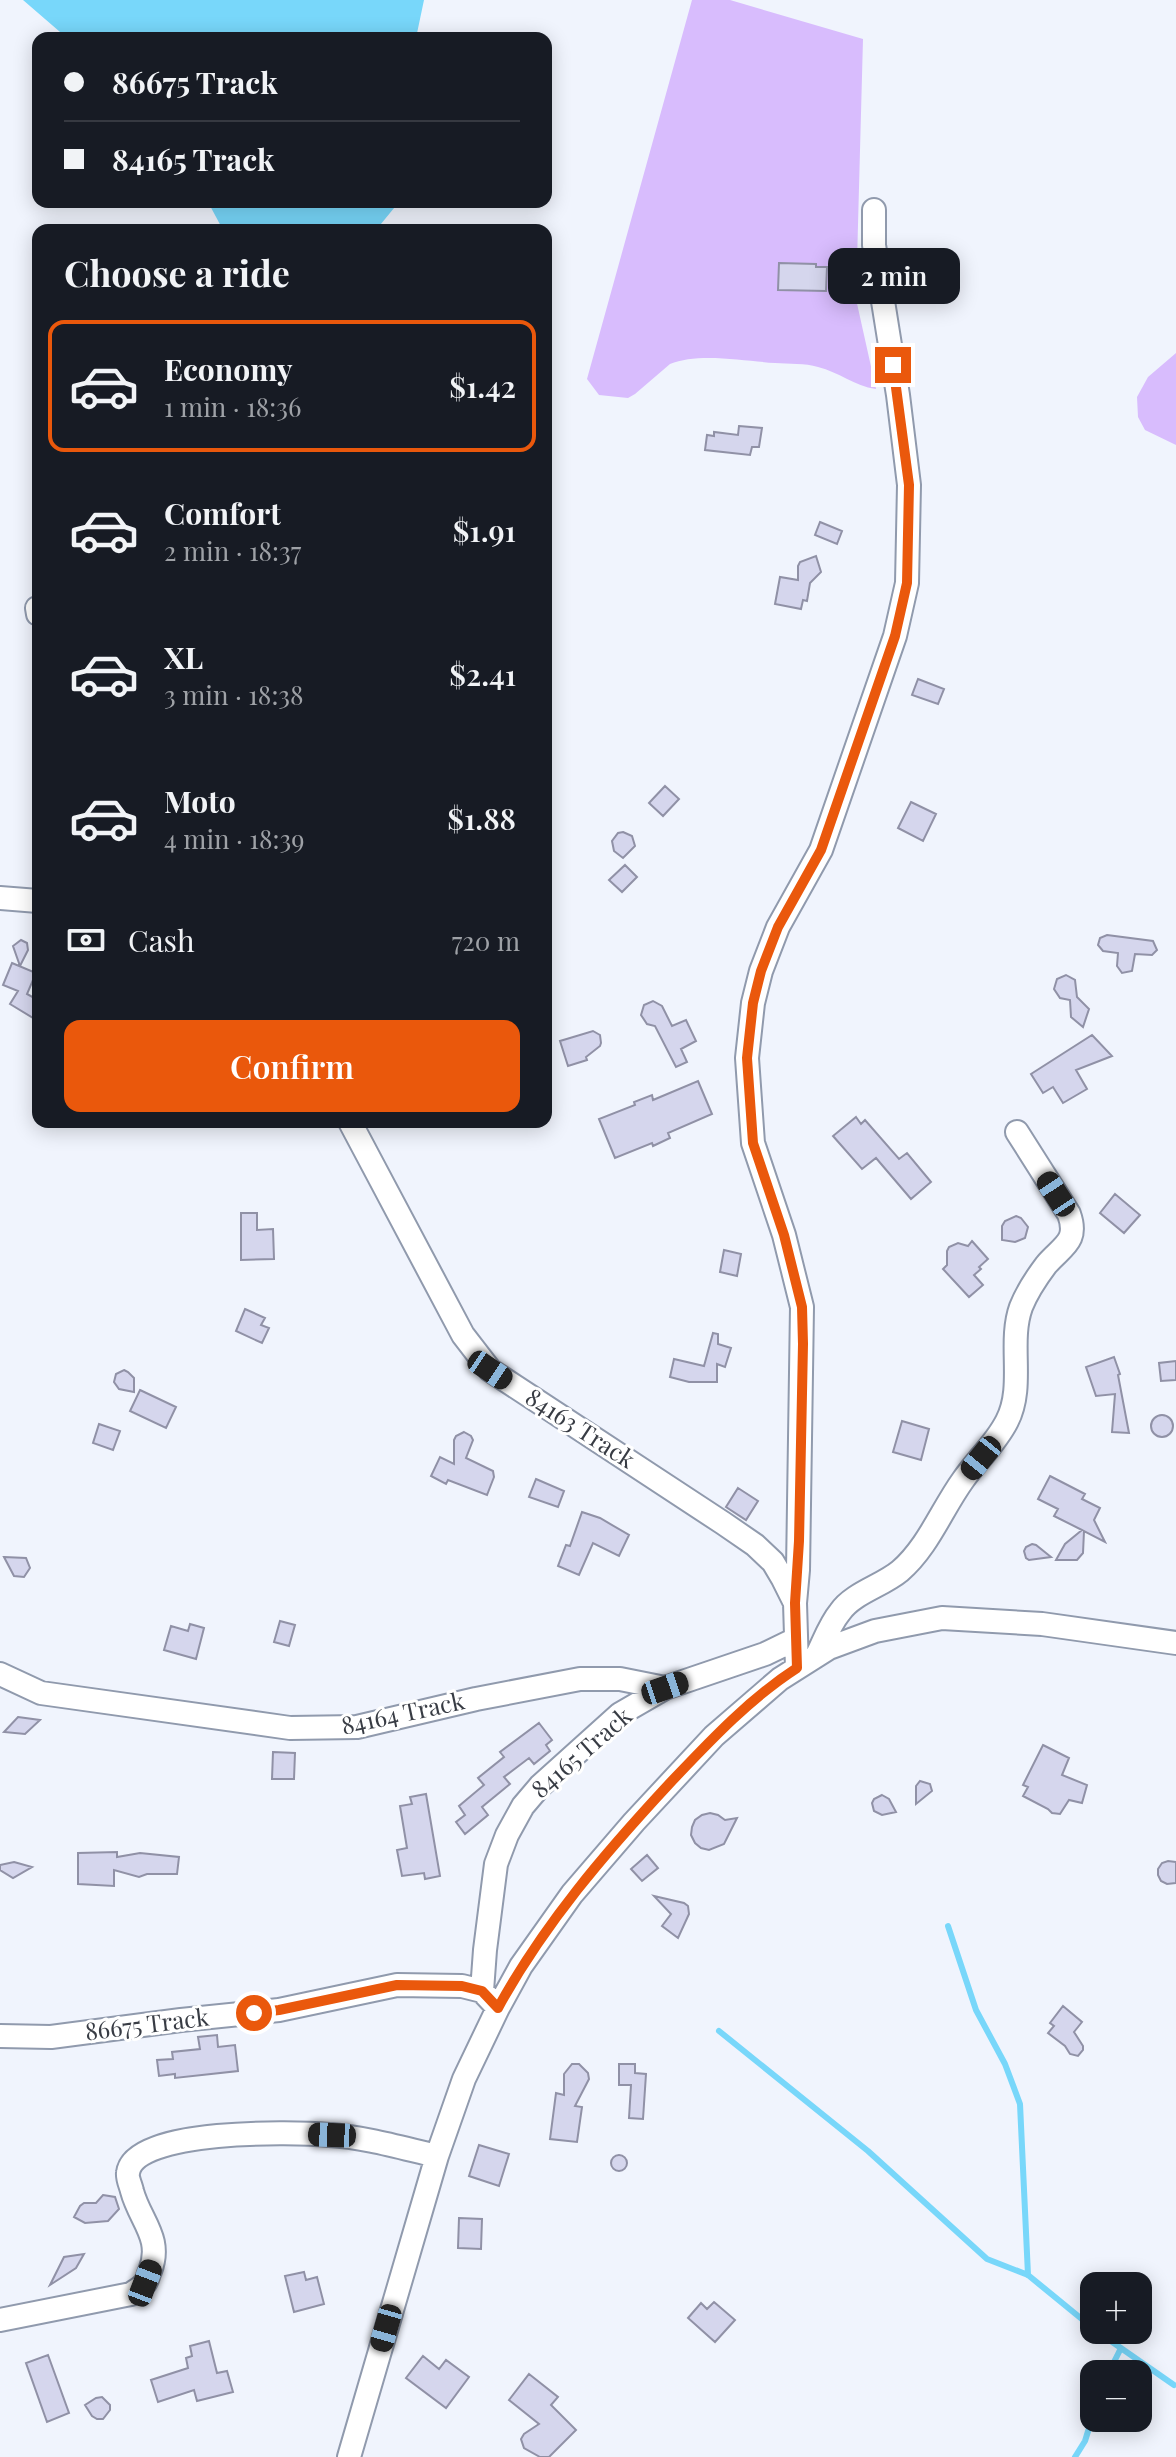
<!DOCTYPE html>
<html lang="en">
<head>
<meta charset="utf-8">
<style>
  :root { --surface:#171b24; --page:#20242c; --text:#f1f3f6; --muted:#9ea1a6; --line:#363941; --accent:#ea580c }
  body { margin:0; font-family:"Playfair Display",serif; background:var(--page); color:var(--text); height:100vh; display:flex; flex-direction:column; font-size:30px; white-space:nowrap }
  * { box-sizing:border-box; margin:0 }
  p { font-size:26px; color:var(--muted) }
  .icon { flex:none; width:44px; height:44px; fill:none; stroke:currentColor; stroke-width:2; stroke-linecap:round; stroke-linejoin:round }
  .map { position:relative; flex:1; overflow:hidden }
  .drawer { position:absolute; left:32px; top:224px; width:520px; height:904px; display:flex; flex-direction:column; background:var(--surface); border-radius:16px; box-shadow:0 4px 20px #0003 }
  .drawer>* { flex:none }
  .guide { position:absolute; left:32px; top:32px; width:520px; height:176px; border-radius:16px; box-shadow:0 4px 20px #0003; display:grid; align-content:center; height:176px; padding:0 32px; background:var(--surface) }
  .tools { position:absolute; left:1080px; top:2272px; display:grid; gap:16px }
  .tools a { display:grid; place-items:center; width:72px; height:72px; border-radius:16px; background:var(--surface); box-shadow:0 4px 20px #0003; font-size:40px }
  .end { position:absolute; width:36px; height:36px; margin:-18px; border:10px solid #ea580c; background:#fff; box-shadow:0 0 0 4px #fff }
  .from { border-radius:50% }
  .bubble { position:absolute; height:56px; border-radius:16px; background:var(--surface); box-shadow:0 4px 20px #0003; font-size:26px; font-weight:600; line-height:56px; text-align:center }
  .car { position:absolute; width:24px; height:48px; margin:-24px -12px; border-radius:10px; box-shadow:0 0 6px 2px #0007; background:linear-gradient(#222 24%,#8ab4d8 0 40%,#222 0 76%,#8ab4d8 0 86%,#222 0) }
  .guide b { display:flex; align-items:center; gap:28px; height:76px; font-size:30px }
  .guide b+b { border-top:2px solid var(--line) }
  .guide i { width:20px; height:20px; background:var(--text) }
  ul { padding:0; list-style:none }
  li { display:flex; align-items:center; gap:24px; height:132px; margin:0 16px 12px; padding:0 16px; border:4px solid transparent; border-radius:16px }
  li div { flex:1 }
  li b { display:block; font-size:30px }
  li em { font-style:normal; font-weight:600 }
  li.active { border-color:var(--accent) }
  li>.icon { width:72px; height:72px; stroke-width:1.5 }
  h2 { padding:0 32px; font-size:36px; line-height:96px }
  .pay { display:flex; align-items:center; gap:20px; height:88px; padding:0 32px; font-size:30px }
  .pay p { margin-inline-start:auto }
  .cta { display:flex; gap:16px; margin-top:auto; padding:16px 32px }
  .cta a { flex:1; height:92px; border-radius:16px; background:var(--accent); color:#fff; font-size:32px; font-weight:600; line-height:92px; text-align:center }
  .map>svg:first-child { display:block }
</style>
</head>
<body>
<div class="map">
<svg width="1176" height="2457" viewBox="0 0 1176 2457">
  <rect width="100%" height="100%" fill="#f0f4fd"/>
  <path fill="#d8bcfd" d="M692,0H730L863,39L856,299L876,389C854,386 839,372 818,367C805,363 789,364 775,363C745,361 698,352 670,364L635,394L628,398L599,395L587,379Z
    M1176,353V445L1145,430L1138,417L1137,397L1148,377Z"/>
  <path fill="#78d7fa" d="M23,0H424L416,38H67Z
    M208,202H399L376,230H223Z"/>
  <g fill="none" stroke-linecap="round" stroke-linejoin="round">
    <path stroke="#78d7fa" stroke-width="6" d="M948,1926L976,2010L1005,2064L1020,2104L1028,2275
      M719,2031L868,2151L987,2259L1028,2275L1094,2329
      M1095,2330L1174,2385
      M1108,2374L1121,2348
      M1075,2457L1085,2441L1094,2412"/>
  </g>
  <path fill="#d5d6ed" stroke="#9091a6" stroke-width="2" d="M779,263L816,264V267H827L826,291L778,290Z
    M739,426L762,428L759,447H752L750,455L705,450L707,435L714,436V432L738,435Z
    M820,522L842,531L837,544L815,535Z
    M816,556L821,572L810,583L807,601L803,600L801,609L775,604L780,577L798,580V566L800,562Z
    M918,679L944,689L938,704L912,695Z
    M665,786L679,799L663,816L649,803Z
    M911,802L936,814L923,841L898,828Z
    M623,832L632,836L635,846L623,858L614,851L612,841L618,833Z
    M625,865L637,877L622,892L609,880Z
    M1107,935L1153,941L1157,950L1152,955L1135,954L1132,971L1122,973L1117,966L1118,953L1103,951L1098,945L1100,938Z
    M21,940L27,943L28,950L20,966L13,946Z
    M12,963L36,973L27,994L38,1000V1021L10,1004L18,991L3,985Z
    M1066,975L1075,980L1077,997L1089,1009L1083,1027L1071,1017L1070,1000L1060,998L1054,989L1057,979Z
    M653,1001L662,1006L672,1026L686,1020L696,1041L681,1049L687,1062L676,1067L655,1026L647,1024L641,1015L644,1005Z
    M593,1031L600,1035L601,1043L600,1046L586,1057L587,1060L568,1066L560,1041Z
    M1092,1035L1112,1056L1076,1070L1087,1089L1063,1103L1053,1087L1043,1093L1031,1074Z
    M698,1081L712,1114L668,1133L670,1138L653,1146L652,1143L615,1158L599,1119L635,1105L634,1102L652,1095L653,1100Z
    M856,1117L861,1124L865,1120L899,1159L907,1153L931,1182L911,1199L876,1158L862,1169L833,1136Z
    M1115,1194L1140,1215L1124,1233L1100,1213Z
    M241,1213H257V1230L273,1229L274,1259L241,1260Z
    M1016,1216L1021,1218L1028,1227L1025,1238L1015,1242L1002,1240V1226L1005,1221Z
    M972,1241L988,1259L979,1267L981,1269L974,1275L983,1285L969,1297L943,1269L947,1265V1251L949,1247L958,1243L968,1246Z
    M724,1250L741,1254L737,1276L720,1272Z
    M245,1309L265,1318L261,1325L269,1328L262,1343L236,1331Z
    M713,1333L718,1334V1344L731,1348L725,1367L717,1364V1382H689L670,1377L674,1359L704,1366Z
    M1114,1357L1120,1374L1118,1375L1129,1433L1112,1432L1115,1394L1096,1396L1086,1367Z
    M1176,1361V1380L1161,1381L1159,1363Z
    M124,1370L128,1372L134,1378V1392L119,1389L114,1382L116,1374Z
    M140,1390L176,1407L166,1428L130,1411Z
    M1151 1426a11 11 0 1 1 22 0a11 11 0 1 1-22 0Z
    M902,1421L929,1429L921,1460L893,1452Z
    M99,1424L120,1431L113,1450L93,1443Z
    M464,1432L471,1436L473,1440L466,1458L493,1471L494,1477L487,1495L448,1480L446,1484L431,1476L440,1457L454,1464V1440L456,1436Z
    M1050,1476L1085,1494L1082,1499L1100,1508L1094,1520L1105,1542L1084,1531L1083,1553L1077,1560H1056L1065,1544L1082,1530L1054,1516L1058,1509L1038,1499Z
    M536,1479L564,1491L558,1507L529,1497Z
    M738,1488L758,1501L746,1520L726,1507Z
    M582,1512L600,1518L629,1535L619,1556L593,1543L579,1575L558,1566L566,1545L570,1546Z
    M1032,1544L1036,1545L1051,1557L1029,1560L1026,1558L1024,1551L1026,1547Z
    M4,1557L26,1558L30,1568L24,1577L14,1576Z
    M280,1621L295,1625L289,1646L274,1642Z
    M190,1624L204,1628L196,1659L164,1650L171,1626L188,1631Z
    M18,1717L40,1720L25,1734L4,1732Z
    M539,1723L552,1740L546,1745L550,1751L534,1764L529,1758L504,1777L510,1784L482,1807L488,1815L465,1834L456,1822L465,1815L459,1806L484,1785L478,1778L504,1757L500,1752Z
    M1043,1745L1069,1758L1062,1775L1087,1785L1082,1803L1069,1800L1060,1814L1052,1813L1048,1809L1023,1796L1028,1787L1023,1785Z
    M273,1752L295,1753L294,1779H272Z
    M920,1781L930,1784L932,1791L916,1804V1786Z
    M426,1794L440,1876L425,1879L424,1873L402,1876L397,1850L407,1848L400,1806L412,1804L410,1797Z
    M882,1795L889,1799L896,1812L882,1815L874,1811L872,1803L874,1799Z
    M710,1813L718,1815L725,1820L737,1818L724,1844L709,1850L701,1848L695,1843L691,1835L692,1827L695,1820L702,1815Z
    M117,1852V1857L140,1853L179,1857L177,1874H147L139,1877L114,1870V1886L78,1884V1853Z
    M647,1855L658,1868L642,1881L631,1869Z
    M1168,1861L1176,1862V1883L1167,1884L1161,1881L1158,1875V1869L1162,1863Z
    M14,1862L32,1867L13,1878L0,1870V1865Z
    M654,1896L684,1903L688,1906L689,1914L678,1938L662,1926L671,1914Z
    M1063,2006L1082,2022L1074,2032L1083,2046V2050L1078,2056L1070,2054L1065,2046L1048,2033L1054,2026L1050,2023Z
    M217,2035L218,2047L235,2045L238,2071L175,2078V2074L159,2076L157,2060L173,2059L172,2052L200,2049L198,2037Z
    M572,2064H579L588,2073L589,2079L575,2106L582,2107L577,2142L550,2139L556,2093L564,2095V2074Z
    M619,2064H635V2073L646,2074L643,2119L629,2118L631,2085H619Z
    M479,2145L509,2154L499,2186L469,2176Z
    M611 2163a8 8 0 1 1 16 0a8 8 0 1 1-16 0Z
    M103,2195L115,2197L119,2209L108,2221L85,2223L74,2217L80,2206L84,2203H96Z
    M459,2218L482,2219L481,2249L458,2248Z
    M84,2254L76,2268L50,2285L64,2257Z
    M304,2272L306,2280L317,2277L324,2304L294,2312L285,2276Z
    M714,2302L735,2320L715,2342L688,2318L701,2303L707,2309Z
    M209,2341L217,2373L227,2371L233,2392L197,2401L194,2390L158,2402L151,2380L188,2368L186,2358L192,2356L190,2346Z
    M48,2355L69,2413L47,2422L26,2363Z
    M423,2356L439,2369L446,2360L469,2377L446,2408L406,2378Z
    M529,2374L558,2397L551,2405L576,2430L549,2457H540L524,2448L521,2439L524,2434L539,2424L509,2400Z
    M102,2397L110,2405V2410L103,2419H97L92,2416L85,2405L96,2398Z"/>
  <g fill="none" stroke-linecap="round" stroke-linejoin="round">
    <g stroke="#909aad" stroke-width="26">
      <path id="street" d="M37,608L38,614
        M0,898L38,901
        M350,1122L463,1335L490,1370L723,1523L755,1545L773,1562L783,1579L795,1603L797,1668
        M795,1603L798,1570L802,1307L784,1235L753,1143L747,1058L753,1003L761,971L778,927L821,850L895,636L907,583L909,485L898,395L874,245V210
        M817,1655C824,1641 830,1624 840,1612C853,1593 882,1586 900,1571C928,1547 942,1509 963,1480C977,1460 996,1443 1007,1421C1025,1386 1008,1343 1021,1307C1027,1292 1037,1277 1046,1265C1062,1246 1079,1242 1069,1214L1017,1132
        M0,1674L41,1693L290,1728L357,1727L476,1699L580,1679H620L665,1688
        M498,2008L482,1991L485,1950L496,1864L507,1835L523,1806L540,1786L620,1714L665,1688L765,1654L796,1639
        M0,2036L51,2037L181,2020L279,2010L397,1985L462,1986L482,1991
        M0,2320L131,2294C135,2291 142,2287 145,2283C148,2279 148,2275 150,2271C163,2238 140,2221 132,2191C131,2186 127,2178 128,2173C133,2128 295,2132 329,2135C365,2137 402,2148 437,2156
        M349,2457L437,2156L464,2079L498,2008L521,1966L572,1894L634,1822L714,1736L780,1679L829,1648L875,1631L942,1618L1042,1624L1176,1643"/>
    </g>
    <use href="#street" stroke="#fff" stroke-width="22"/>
  </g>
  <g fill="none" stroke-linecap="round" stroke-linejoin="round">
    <path stroke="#ea580c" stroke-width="10" d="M254,2013L279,2010L397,1985L462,1986L482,1991L498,2008C544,1924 605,1853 670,1783C709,1742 749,1699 797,1668L795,1603L799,1541L803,1344L802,1307L784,1235L753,1143L747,1058L753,1003L761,971L778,927L821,850L895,636L907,583L909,485L893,365"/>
  </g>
  <g text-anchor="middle" stroke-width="6" stroke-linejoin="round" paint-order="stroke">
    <g font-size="24" fill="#383c44" stroke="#fff">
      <text transform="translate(580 1429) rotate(33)" y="8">84163 Track</text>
      <text transform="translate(403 1714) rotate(-12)" y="8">84164 Track</text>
      <text transform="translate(582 1753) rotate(-41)" y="8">84165 Track</text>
      <text transform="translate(147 2025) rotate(-7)" y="8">86675 Track</text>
    </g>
  </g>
</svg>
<div class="tools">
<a>+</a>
<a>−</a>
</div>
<i class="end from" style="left:254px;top:2013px"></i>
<i class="end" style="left:893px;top:365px"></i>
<div class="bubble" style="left:828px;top:248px;width:132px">2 min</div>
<i class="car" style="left:1056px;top:1194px;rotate:327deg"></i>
<i class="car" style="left:490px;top:1370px;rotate:124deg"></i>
<i class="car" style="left:981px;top:1458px;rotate:219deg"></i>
<i class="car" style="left:665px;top:1688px;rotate:71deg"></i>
<i class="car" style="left:332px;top:2135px;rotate:272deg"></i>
<i class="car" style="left:145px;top:2283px;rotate:21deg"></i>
<i class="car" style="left:386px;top:2328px;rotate:196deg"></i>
<div class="guide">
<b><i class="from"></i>86675 Track</b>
<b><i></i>84165 Track</b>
</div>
<section class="drawer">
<h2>Choose a ride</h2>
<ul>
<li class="active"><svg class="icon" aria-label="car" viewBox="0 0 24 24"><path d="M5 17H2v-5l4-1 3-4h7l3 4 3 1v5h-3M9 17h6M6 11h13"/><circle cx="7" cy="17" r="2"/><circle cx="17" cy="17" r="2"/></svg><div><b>Economy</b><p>1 min · 18:36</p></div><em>$1.42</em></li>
<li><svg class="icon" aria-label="car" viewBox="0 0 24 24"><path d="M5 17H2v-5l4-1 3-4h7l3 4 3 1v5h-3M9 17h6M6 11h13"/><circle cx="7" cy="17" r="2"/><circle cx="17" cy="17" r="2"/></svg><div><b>Comfort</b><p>2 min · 18:37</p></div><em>$1.91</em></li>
<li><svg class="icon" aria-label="car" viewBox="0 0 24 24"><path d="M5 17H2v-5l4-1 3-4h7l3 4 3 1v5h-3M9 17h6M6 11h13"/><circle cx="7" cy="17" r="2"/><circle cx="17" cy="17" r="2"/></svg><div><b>XL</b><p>3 min · 18:38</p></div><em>$2.41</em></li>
<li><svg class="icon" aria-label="car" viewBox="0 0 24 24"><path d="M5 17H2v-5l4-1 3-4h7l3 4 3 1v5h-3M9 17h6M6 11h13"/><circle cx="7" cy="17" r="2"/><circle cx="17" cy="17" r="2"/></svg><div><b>Moto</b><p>4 min · 18:39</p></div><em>$1.88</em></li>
</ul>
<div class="pay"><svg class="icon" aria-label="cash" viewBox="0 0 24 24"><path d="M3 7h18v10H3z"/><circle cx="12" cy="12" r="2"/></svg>Cash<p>720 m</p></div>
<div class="cta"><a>Confirm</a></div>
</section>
</div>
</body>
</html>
